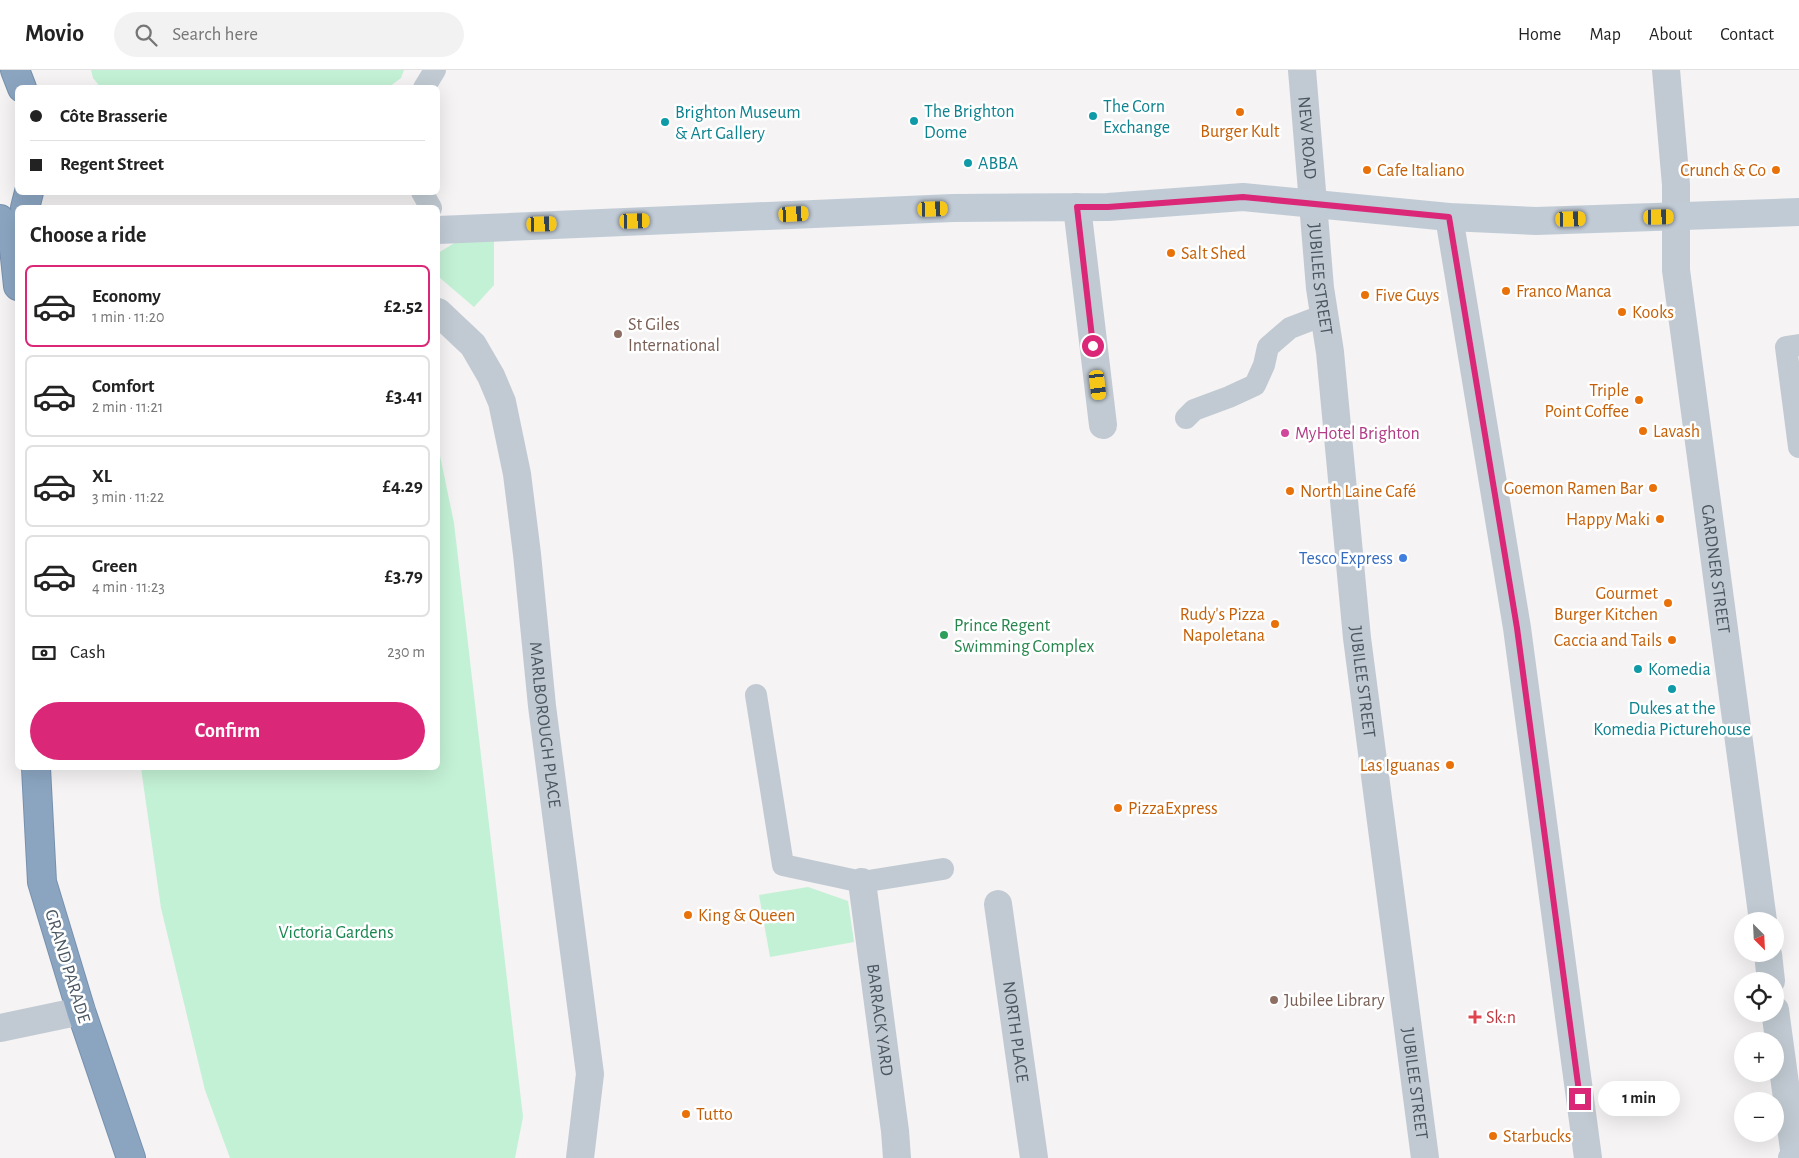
<!DOCTYPE html>
<html lang="en">
<head>
<meta charset="utf-8">
<style>
  :root { --surface:#fff; --page:#f2f2f2; --text:#222; --muted:#767676; --line:#e0e0e0; --accent:#db2777 }
  body { margin:0; font-family:"Alegreya Sans",sans-serif; background:var(--page); color:var(--text); height:100vh; display:flex; flex-direction:column; font-size:19px; white-space:nowrap }
  * { box-sizing:border-box; margin:0 }
  p { font-size:16px; color:var(--muted) }
  .icon { flex:none; width:28px; height:28px; fill:none; stroke:currentColor; stroke-width:2; stroke-linecap:round; stroke-linejoin:round }
  .map { position:relative; flex:1; overflow:hidden }
  .side { position:absolute; left:15px; top:135px; width:425px; height:565px; display:flex; flex-direction:column; background:var(--surface); border-radius:8px; box-shadow:0 5px 20px #0002 }
  .side>* { flex:none }
  .guide { position:absolute; left:15px; top:15px; width:425px; height:110px; border-radius:8px; box-shadow:0 5px 20px #0002; display:grid; align-content:center; height:110px; padding:0 15px; background:var(--surface) }
  .needle { width:32px; rotate:156deg }
  .controls { position:absolute; left:1734px; top:842px; display:grid; gap:10px }
  .controls a { display:grid; place-items:center; width:50px; height:50px; border-radius:50%; background:var(--surface); box-shadow:0 5px 20px #0002; font-size:25px }
  .end { position:absolute; width:22px; height:22px; margin:-11px; border:6px solid #db2777; background:#fff; box-shadow:0 0 0 2px #fff }
  .from { border-radius:50% }
  .bubble { position:absolute; height:35px; border-radius:18px; background:var(--surface); box-shadow:0 5px 20px #0002; font-size:16px; font-weight:700; line-height:35px; text-align:center }
  .car { position:absolute; width:15px; height:30px; margin:-15px -8px; border-radius:6px; box-shadow:0 0 4px 1px #0007; background:linear-gradient(#f5c518 24%,#345 0 40%,#f5c518 0 76%,#345 0 86%,#f5c518 0) }
  .guide b { display:flex; align-items:center; gap:18px; height:48px; font-size:19px }
  .guide b+b { border-top:1px solid var(--line) }
  .guide i { width:12px; height:12px; background:var(--text) }
  ul { padding:0; list-style:none }
  li { display:flex; align-items:center; gap:15px; height:82px; margin:0 10px 8px; padding:0 5px; border:2px solid var(--line); border-radius:8px }
  li div { flex:1 }
  li b { display:block; font-size:19px }
  li em { font-style:normal; font-weight:700 }
  li.active { border-color:var(--accent) }
  li>.icon { width:45px; height:45px; stroke-width:1.5 }
  h2 { padding:0 15px; font-size:22px; line-height:60px }
  .pay { display:flex; align-items:center; gap:12px; height:55px; padding:0 15px; font-size:19px }
  .pay p { margin-inline-start:auto }
  .primary-button { display:flex; gap:10px; margin-top:auto; padding:10px 15px }
  .primary-button a { flex:1; height:58px; border-radius:30px; background:var(--accent); color:#fff; font-size:20px; font-weight:700; line-height:58px; text-align:center }
  header { display:flex; align-items:center; gap:30px; box-sizing:border-box; height:70px; padding:0 25px; background:var(--surface); border-bottom:1px solid var(--line) }
  header strong { font-size:24px }
  nav { display:flex; gap:28px; margin-inline-start:auto; font-size:18px }
  .search { width:350px; height:45px; background:var(--page); display:flex; align-items:center; gap:12px; box-sizing:border-box; padding:0 18px; border-radius:28px; color:var(--muted); font-size:19px }
  .map>svg:first-child { display:block }
</style>
</head>
<body>
<header>
<strong>Movio</strong>
<div class="search"><svg class="icon" aria-label="search" viewBox="0 0 24 24"><circle cx="10" cy="10" r="6"/><path d="M15 15l6 6"/></svg>Search here</div>
<nav><a>Home</a><a>Map</a><a>About</a><a>Contact</a></nav>
</header>
<div class="map">
<svg width="1799" height="1088" viewBox="0 0 1799 1088">
  <rect width="100%" height="100%" fill="#f5f3f3"/>
  <path fill="#c3f1d5" d="M91,0H404L401,8L389,17L101,18L93,8Z
    M494,166V215L474,237L440,208L438,183L461,169Z
    M438,376L454,453L523,1047L515,1088H230L205,1020L161,838L141,698H438Z
    M808,817L848,831L854,872L770,887L759,825Z"/>
  <g fill="none" stroke-linecap="round" stroke-linejoin="round">
    <g stroke="#7690ad" stroke-width="30">
      <path id="highway" d="M15,0L22,18
        M25,138L29,122
        M0,149L14,178L18,216
        M36,698L42,812L81,941L131,1088"/>
    </g>
    <path stroke="#c1cad2" stroke-width="22" d="M424,18L435,0
      M422,122L431,138
      M1799,275L1786,277L1799,377
      M1186,348L1194,340L1229,327L1255,315L1264,295L1268,277L1290,258L1324,245
      M756,625L783,795L862,812L943,799"/>
    <g stroke="#c1cad2" stroke-width="28">
      <path id="s1" d="M1302,0L1320,218L1330,282L1357,568L1425,1088"/>
      <path id="s2" d="M1666,0L1676,115V200L1763,851"/>
      <path d="M1077,137L1103,355"/>
      <path d="M1449,147L1517,558L1588,1088"/>
      <path id="s3" d="M438,242L473,275L491,306L502,332L517,404L527,484L542,636L590,1004L580,1088"/>
      <path id="s4" d="M862,812L895,1061L897,1088"/>
      <path id="s5" d="M998,834L1034,1088"/>
      <path d="M1768,884L1771,911"/>
      <path d="M1775,940L1795,1087"/>
      <path d="M0,958L81,941"/>
    </g>
    <path stroke="#c1cbd6" stroke-width="28" d="M438,160L953,138L1108,137L1243,127L1449,147L1536,151L1799,142
      M1792,1088L1799,1086"/>
    <use href="#highway" stroke="#8ba5c1" stroke-width="28"/>
  </g>
  <g fill="none" stroke-linecap="round" stroke-linejoin="round">
    <path stroke="#db2777" stroke-width="6" d="M1093,276L1077,137H1108L1243,127L1449,147L1517,558L1580,1029"/>
  </g>
  <g fill="#e8710a" stroke="#fff" stroke-width="2">
    <circle cx="1240" cy="42" r="5"/>
    <circle cx="1367" cy="100" r="5"/>
    <circle cx="1776" cy="100" r="5"/>
    <circle cx="1171" cy="183" r="5"/>
    <circle cx="1506" cy="221" r="5"/>
    <circle cx="1365" cy="225" r="5"/>
    <circle cx="1622" cy="242" r="5"/>
    <circle cx="1639" cy="330" r="5"/>
    <circle cx="1643" cy="361" r="5"/>
    <circle cx="1653" cy="418" r="5"/>
    <circle cx="1290" cy="421" r="5"/>
    <circle cx="1660" cy="449" r="5"/>
    <circle cx="1668" cy="533" r="5"/>
    <circle cx="1275" cy="554" r="5"/>
    <circle cx="1672" cy="570" r="5"/>
    <circle cx="1450" cy="695" r="5"/>
    <circle cx="1118" cy="738" r="5"/>
    <circle cx="688" cy="845" r="5"/>
    <circle cx="686" cy="1044" r="5"/>
    <circle cx="1493" cy="1066" r="5"/>
  </g>
  <g fill="#0f9aa8" stroke="#fff" stroke-width="2">
    <circle cx="1093" cy="46" r="5"/>
    <circle cx="914" cy="51" r="5"/>
    <circle cx="665" cy="52" r="5"/>
    <circle cx="968" cy="93" r="5"/>
    <circle cx="1638" cy="599" r="5"/>
    <circle cx="1672" cy="619" r="5"/>
  </g>
  <g fill="#8d6e63" stroke="#fff" stroke-width="2">
    <circle cx="618" cy="264" r="5"/>
    <circle cx="1274" cy="930" r="5"/>
  </g>
  <circle fill="#d1479c" stroke="#fff" stroke-width="2" cx="1285" cy="363" r="5"/>
  <circle fill="#3f7fe0" stroke="#fff" stroke-width="2" cx="1403" cy="488" r="5"/>
  <circle fill="#2e9e5b" stroke="#fff" stroke-width="2" cx="944" cy="565" r="5"/>
  <path fill="#e0444e" stroke="#fff" stroke-width="2" d="M1472.5 939.5h5v5h5v5h-5v5h-5v-5h-5v-5h5z"/>
  <g text-anchor="middle" stroke-width="5" stroke-linejoin="round" paint-order="stroke">
    <g font-size="18" fill="#0d838f" stroke="#fff" text-anchor="start">
      <text x="1103" y="42">The Corn<tspan x="1103" dy="21">Exchange</tspan></text>
      <text x="924" y="47">The Brighton<tspan x="924" dy="21">Dome</tspan></text>
      <text x="675" y="48">Brighton Museum<tspan x="675" dy="21">&amp; Art Gallery</tspan></text>
      <text x="978" y="99">ABBA</text>
      <text x="1648" y="605">Komedia</text>
      <text x="1672" y="644" text-anchor="middle">Dukes at the<tspan x="1672" dy="21">Komedia Picturehouse</tspan></text>
    </g>
    <g font-size="18" fill="#c56008" stroke="#fff" text-anchor="start">
      <text x="1240" y="67" text-anchor="middle">Burger Kult</text>
      <text x="1377" y="106">Cafe Italiano</text>
      <text x="1766" y="106" text-anchor="end">Crunch &amp; Co</text>
      <text x="1181" y="189">Salt Shed</text>
      <text x="1516" y="227">Franco Manca</text>
      <text x="1375" y="231">Five Guys</text>
      <text x="1632" y="248">Kooks</text>
      <text x="1629" y="326" text-anchor="end">Triple<tspan x="1629" dy="21">Point Coffee</tspan></text>
      <text x="1653" y="367">Lavash</text>
      <text x="1643" y="424" text-anchor="end">Goemon Ramen Bar</text>
      <text x="1300" y="427">North Laine Café</text>
      <text x="1650" y="455" text-anchor="end">Happy Maki</text>
      <text x="1658" y="529" text-anchor="end">Gourmet<tspan x="1658" dy="21">Burger Kitchen</tspan></text>
      <text x="1265" y="550" text-anchor="end">Rudy's Pizza<tspan x="1265" dy="21">Napoletana</tspan></text>
      <text x="1662" y="576" text-anchor="end">Caccia and Tails</text>
      <text x="1440" y="701" text-anchor="end">Las Iguanas</text>
      <text x="1128" y="744">PizzaExpress</text>
      <text x="698" y="851">King &amp; Queen</text>
      <text x="696" y="1050">Tutto</text>
      <text x="1503" y="1072">Starbucks</text>
    </g>
    <g font-size="18" fill="#4a5661" stroke="#fff">
      <text dy="6" stroke="none"><textPath href="#s1" startOffset="68">NEW ROAD</textPath></text>
      <text dy="6" stroke="none"><textPath href="#s1" startOffset="210">JUBILEE STREET</textPath></text>
      <text dy="6" stroke="none"><textPath href="#s2" startOffset="502">GARDNER STREET</textPath></text>
      <text dy="6" stroke="none"><textPath href="#s1" startOffset="615">JUBILEE STREET</textPath></text>
      <text dy="6" stroke="none"><textPath href="#s3" startOffset="438">MARLBOROUGH PLACE</textPath></text>
      <text transform="translate(68 896) rotate(73)" y="6">GRAND PARADE</text>
      <text dy="6" stroke="none"><textPath href="#s4" startOffset="139">BARRACK YARD</textPath></text>
      <text dy="6" stroke="none"><textPath href="#s5" startOffset="129">NORTH PLACE</textPath></text>
      <text dy="6" stroke="none"><textPath href="#s1" startOffset="1020">JUBILEE STREET</textPath></text>
    </g>
    <g font-size="18" fill="#785e54" stroke="#fff" text-anchor="start">
      <text x="628" y="260">St Giles<tspan x="628" dy="21">International</tspan></text>
      <text x="1284" y="936">Jubilee Library</text>
    </g>
    <g font-size="18" fill="#b23c85" stroke="#fff" text-anchor="start">
      <text x="1295" y="369">MyHotel Brighton</text>
    </g>
    <g font-size="18" fill="#366cbe" stroke="#fff" text-anchor="end">
      <text x="1393" y="494">Tesco Express</text>
    </g>
    <g font-size="18" fill="#27864d" stroke="#fff" text-anchor="start">
      <text x="954" y="561">Prince Regent<tspan x="954" dy="21">Swimming Complex</tspan></text>
    </g>
    <g font-size="18" fill="#17864f" stroke="#fff">
      <text x="336" y="868">Victoria Gardens</text>
    </g>
    <g font-size="18" fill="#be3a42" stroke="#fff" text-anchor="start">
      <text x="1486" y="953">Sk:n</text>
    </g>
  </g>
</svg>
<div class="controls">
<a><svg class="needle" viewBox="-14 -14 28 28"><path d="M0-13l5 13h-10z" fill="#e53935"/><path d="M0 13l5-13h-10z" fill="#767676"/></svg></a>
<a><svg class="icon" aria-label="locate" viewBox="0 0 24 24"><circle cx="12" cy="12" r="6"/><path d="M12 2v4M12 18v4M2 12h4M18 12h4"/></svg></a>
<a>+</a>
<a>−</a>
</div>
<i class="end from" style="left:1093px;top:276px"></i>
<i class="end" style="left:1580px;top:1029px"></i>
<div class="bubble" style="left:1598px;top:1011px;width:82px">1 min</div>
<i class="car" style="left:933px;top:139px;rotate:88deg"></i>
<i class="car" style="left:794px;top:144px;rotate:87deg"></i>
<i class="car" style="left:1659px;top:147px;rotate:89deg"></i>
<i class="car" style="left:1571px;top:149px;rotate:88deg"></i>
<i class="car" style="left:635px;top:151px;rotate:88deg"></i>
<i class="car" style="left:542px;top:154px;rotate:88deg"></i>
<i class="car" style="left:1098px;top:315px;rotate:173deg"></i>
<div class="guide">
<b><i class="from"></i>Côte Brasserie</b>
<b><i></i>Regent Street</b>
</div>
<section class="side">
<h2>Choose a ride</h2>
<ul>
<li class="active"><svg class="icon" aria-label="car" viewBox="0 0 24 24"><path d="M5 17H2v-5l4-1 3-4h7l3 4 3 1v5h-3M9 17h6M6 11h13"/><circle cx="7" cy="17" r="2"/><circle cx="17" cy="17" r="2"/></svg><div><b>Economy</b><p>1 min · 11:20</p></div><em>£2.52</em></li>
<li><svg class="icon" aria-label="car" viewBox="0 0 24 24"><path d="M5 17H2v-5l4-1 3-4h7l3 4 3 1v5h-3M9 17h6M6 11h13"/><circle cx="7" cy="17" r="2"/><circle cx="17" cy="17" r="2"/></svg><div><b>Comfort</b><p>2 min · 11:21</p></div><em>£3.41</em></li>
<li><svg class="icon" aria-label="car" viewBox="0 0 24 24"><path d="M5 17H2v-5l4-1 3-4h7l3 4 3 1v5h-3M9 17h6M6 11h13"/><circle cx="7" cy="17" r="2"/><circle cx="17" cy="17" r="2"/></svg><div><b>XL</b><p>3 min · 11:22</p></div><em>£4.29</em></li>
<li><svg class="icon" aria-label="car" viewBox="0 0 24 24"><path d="M5 17H2v-5l4-1 3-4h7l3 4 3 1v5h-3M9 17h6M6 11h13"/><circle cx="7" cy="17" r="2"/><circle cx="17" cy="17" r="2"/></svg><div><b>Green</b><p>4 min · 11:23</p></div><em>£3.79</em></li>
</ul>
<div class="pay"><svg class="icon" aria-label="cash" viewBox="0 0 24 24"><path d="M3 7h18v10H3z"/><circle cx="12" cy="12" r="2"/></svg>Cash<p>230 m</p></div>
<div class="primary-button"><a>Confirm</a></div>
</section>
</div>
</body>
</html>
